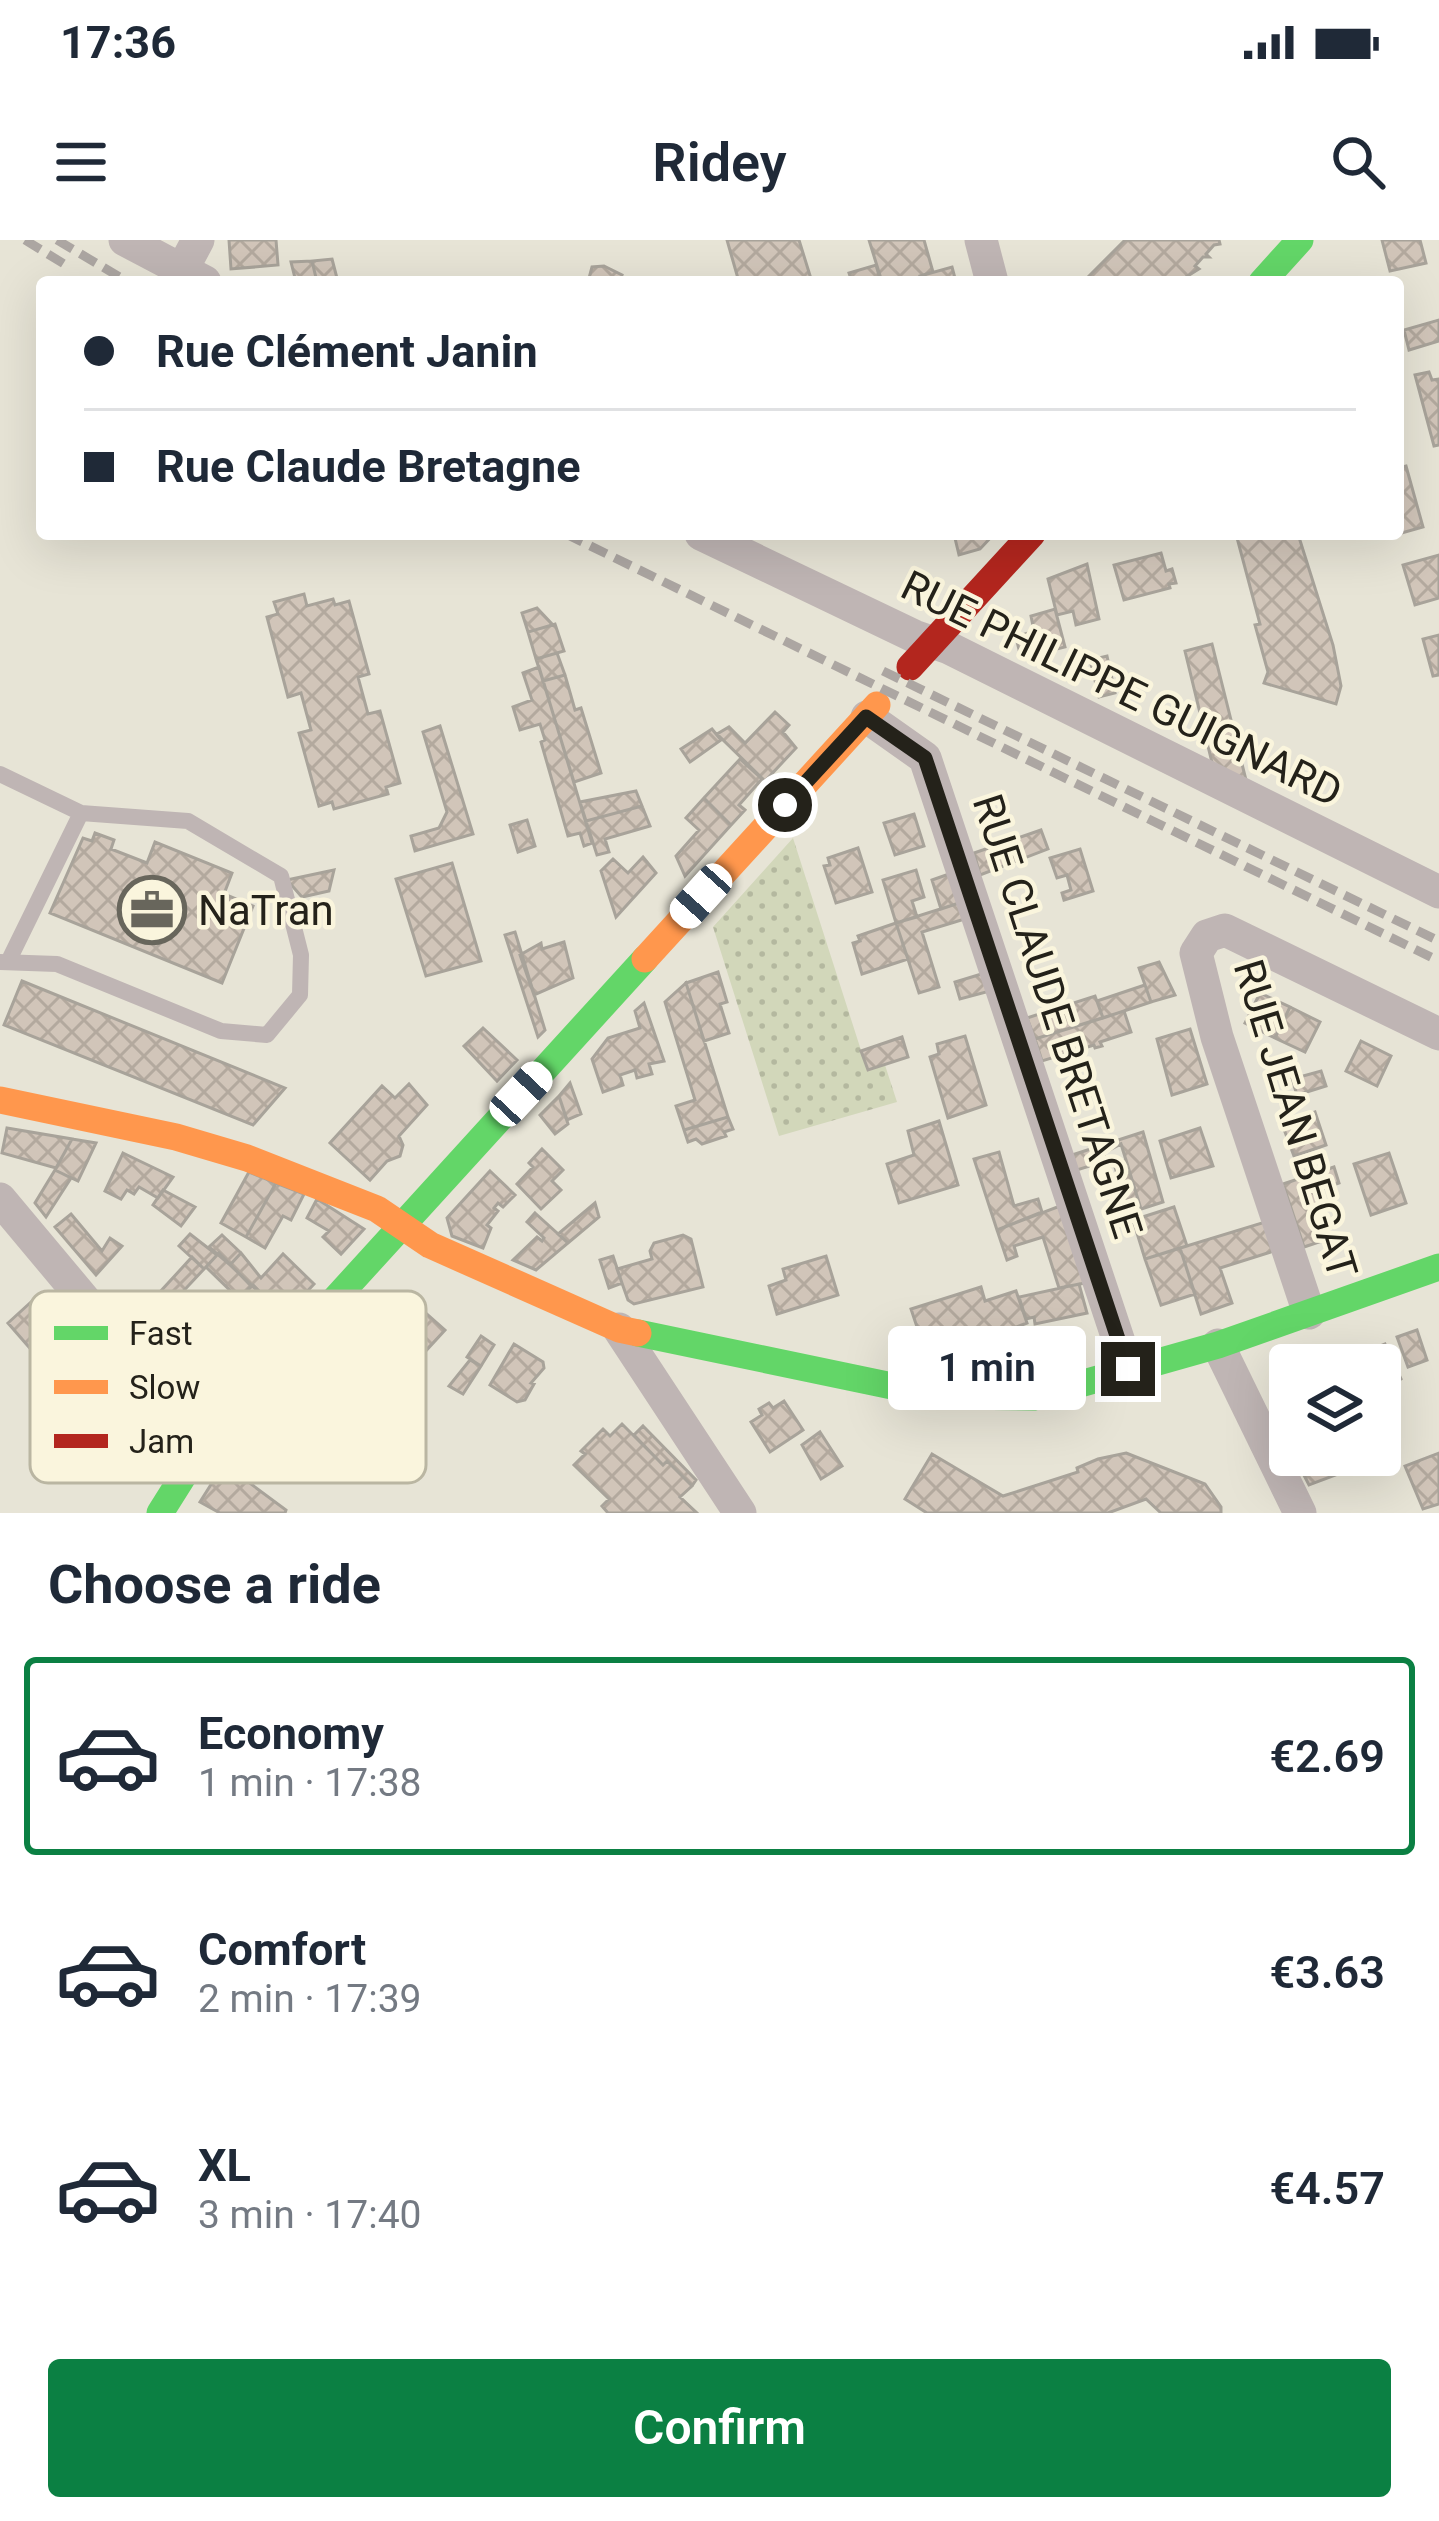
<!DOCTYPE html>
<html lang="en">
<head>
<meta charset="utf-8">
<style>
  :root { --surface:#fff; --page:#f2f2f3; --text:#1f2937; --muted:#747a83; --line:#e0e1e3; --accent:#0b8043 }
  body { margin:0; font-family:Roboto,sans-serif; background:var(--page); color:var(--text); height:100vh; display:flex; flex-direction:column; font-size:45px; white-space:nowrap }
  * { box-sizing:border-box; margin:0 }
  p { font-size:39px; color:var(--muted) }
  .icon { flex:none; width:66px; height:66px; fill:none; stroke:currentColor; stroke-width:2; stroke-linecap:round; stroke-linejoin:round }
  .map { position:relative; height:1273px; overflow:hidden }
  .sheet { display:flex; flex-direction:column; background:var(--surface); flex:1 }
  .sheet>* { flex:none }
  .guide { position:absolute; left:36px; top:36px; width:1368px; height:264px; border-radius:12px; box-shadow:0 12px 48px #0002; display:grid; align-content:center; height:264px; padding:0 48px; background:var(--surface) }
  .controls { position:absolute; left:1269px; top:1104px; display:grid; gap:24px }
  .controls a { display:grid; place-items:center; width:132px; height:132px; border-radius:12px; background:var(--surface); box-shadow:0 12px 48px #0002; font-size:60px }
  .end { position:absolute; width:54px; height:54px; margin:-27px; border:15px solid #24221a; background:#fff; box-shadow:0 0 0 6px #fff }
  .from { border-radius:50% }
  .bubble { position:absolute; height:84px; border-radius:12px; background:var(--surface); box-shadow:0 12px 48px #0002; font-size:39px; font-weight:600; line-height:84px; text-align:center }
  .car { position:absolute; width:36px; height:72px; margin:-36px -18px; border-radius:15px; box-shadow:0 0 9px 3px #0007; background:linear-gradient(#fff 24%,#345 0 40%,#fff 0 76%,#345 0 86%,#fff 0) }
  .guide b { display:flex; align-items:center; gap:42px; height:114px; font-size:45px }
  .guide b+b { border-top:3px solid var(--line) }
  .guide i { width:30px; height:30px; background:var(--text) }
  ul { padding:0; list-style:none }
  li { display:flex; align-items:center; gap:36px; height:198px; margin:0 24px 18px; padding:0 24px; border:6px solid transparent; border-radius:12px }
  li div { flex:1 }
  li b { display:block; font-size:45px }
  li em { font-style:normal; font-weight:600 }
  li.selected { border-color:var(--accent) }
  li>.icon { width:108px; height:108px; stroke-width:1.5 }
  h2 { padding:0 48px; font-size:54px; line-height:144px }
  .cta { display:flex; gap:24px; margin-top:auto; padding:24px 48px }
  .cta a { flex:1; height:138px; border-radius:12px; background:var(--accent); color:#fff; font-size:48px; font-weight:600; line-height:138px; text-align:center }
  .status { display:flex; justify-content:space-between; align-items:center; height:84px; padding:0 60px; background:var(--surface); direction:ltr }
  .status svg { height:33px; fill:currentColor }
  header { display:flex; justify-content:space-between; align-items:center; height:156px; padding:0 48px; background:var(--surface); font-size:54px; font-weight:600 }
  .map>svg:first-child { display:block }
</style>
</head>
<body>
<div class="status"><b>17:36</b><svg viewBox="0 0 49 12"><path d="M0 12V9h3v3zM5 12V6h3v6zM10 12V3h3v9zM15 12V0h3v12zM26 1h20v11H26zM47 4h2v5h-2z"/></svg></div>
<header><svg class="icon" aria-label="menu" viewBox="0 0 24 24"><path d="M4 6h16M4 12h16M4 18h16"/></svg>Ridey<svg class="icon" aria-label="search" viewBox="0 0 24 24"><circle cx="10" cy="10" r="6"/><path d="M15 15l6 6"/></svg></header>
<div class="map">
<svg width="1439" height="1273" viewBox="0 0 1439 1273">
  <defs>
    <pattern id="grass-dots" width="8" height="8" patternUnits="userSpaceOnUse" patternTransform="scale(3)"><rect width="8" height="8" fill="#d2d7ba"/><path d="M2 2h.1M6 6h.1" fill="none" stroke="#b4b89f" stroke-width="1.8" stroke-linecap="round"/></pattern>
    <pattern id="building-cross-hatch" width="8" height="8" patternUnits="userSpaceOnUse" patternTransform="scale(3)"><rect width="8" height="8" fill="#d1c5b9"/><path d="M0 0l8 8M0 8l8-8" fill="none" stroke="#b3a99e"/></pattern>
  </defs>
  <rect width="100%" height="100%" fill="#e7e4d6"/>
  <path fill="url(#grass-dots)" d="M793,598L867,829L885,825L897,862L779,896L713,687Z"/>
  <path fill="url(#building-cross-hatch)" stroke="#a8a39a" stroke-width="3" d="M229,0H276L278,25L231,29Z
    M727,0H799L812,42H739Z
    M869,0H924L933,32L920,36L922,42H882Z
    M1125,0H1219L1220,4L1214,5L1206,14L1209,17H1203L1195,26L1199,29L1186,37L1191,39L1181,42L1085,40Z
    M1382,0H1420L1426,23L1390,31Z
    M332,19L338,42H317L312,21Z
    M312,21L317,42H296L291,22Z
    M876,25L881,42H852L849,33Z
    M604,26L622,35L619,42L604,38L602,42H588L592,27Z
    M952,27L956,42H922L920,36Z
    M1439,80V101L1409,110L1404,90Z
    M1429,132L1432,140L1439,139V205L1434,206L1415,135Z
    M1406,226L1423,287L1398,294V228Z
    M954,294H994L980,309L959,315Z
    M1236,294H1298L1333,405L1341,446L1336,464L1264,443L1268,432L1255,385L1260,384Z
    M1161,313L1166,331L1172,329L1176,343L1169,344L1170,348L1124,360L1114,325Z
    M1439,315V358L1415,365L1403,325Z
    M1087,324L1099,379L1076,385L1073,371L1057,375L1048,339Z
    M304,354L307,366L333,359L335,365L349,361L369,434L358,437L368,474L380,471L400,543L386,547L388,554L334,569L332,562L319,566L299,493L311,490L301,453L288,457L267,377L278,374L274,362Z
    M537,368L553,385L528,392L522,373Z
    M1055,369L1065,407L1021,418L1016,397L1034,391L1031,376Z
    M555,384L564,411L536,419L528,392Z
    M1439,395V435L1433,436L1423,399Z
    M1212,404L1249,552L1215,535L1185,411Z
    M557,413L565,435L543,441L536,419Z
    M1107,416L1115,453L1099,457L1090,420Z
    M539,427L592,603L584,606L580,593L568,596L541,502L545,500L540,484L520,490L513,467L532,460L523,433Z
    M565,435L575,470L581,468L601,533L574,542L543,441Z
    M775,472L789,485L783,492L796,508L765,541L717,494L729,487L745,503Z
    M440,486L473,594L415,611L411,596L439,588L447,572L423,492Z
    M712,489L721,500L690,522L681,509Z
    M740,519L762,539L739,565L745,570L731,585L704,558Z
    M636,551L642,566L586,581L580,562Z
    M704,558L731,585L685,636L676,616L699,590L686,578Z
    M642,566L650,586L605,599L609,612L597,615L586,581Z
    M914,574L924,606L895,615L884,583Z
    M527,580L535,606L518,612L510,585Z
    M1041,590L1048,609L980,635L974,613Z
    M95,593L114,600L111,609L147,623L155,602L232,633L224,654L253,666L222,743L50,673L83,598L92,601Z
    M858,608L872,652L836,663L824,626L830,625L828,618Z
    M1080,609L1093,651L1064,660L1062,653L1071,650L1067,635L1057,638L1050,618Z
    M643,617L656,633L616,677L601,631L613,619L628,633Z
    M452,623L481,721L426,736L396,639Z
    M334,630L329,651L302,657L287,640Z
    M916,630L924,657L912,661L917,677L896,683L883,640Z
    M952,633L962,662L941,669L932,640Z
    M962,662L968,678L922,692L939,747L919,753L896,683Z
    M896,683L908,719L862,734L853,703L860,701L858,696Z
    M515,692L545,790L538,797L505,695Z
    M564,702L573,738L534,755L520,715L541,703L542,709Z
    M1159,722L1175,755L1151,762L1139,728Z
    M718,732L727,762L720,764L729,793L704,801L686,743Z
    M985,733L990,751L960,759L955,742Z
    M22,741L285,848L253,885L4,785Z
    M686,743L728,877L684,890L676,866L695,860L665,762Z
    M1145,745L1151,762L1103,778L1097,761Z
    M1260,753L1290,767L1275,798L1245,783Z
    M1095,756L1103,778L1035,799L1027,778Z
    M644,763L664,821L649,824L652,834L637,838L635,830L620,835L623,845L603,852L592,819L608,798L640,788L635,771Z
    M1290,767L1320,782L1305,812L1275,798Z
    M1124,771L1131,792L1100,802L1102,806L1095,808L1094,805L1042,821L1035,799Z
    M483,788L517,820L497,841L464,806Z
    M1190,789L1207,844L1172,855L1157,799Z
    M965,796L986,865L948,878L930,817L939,814L937,804Z
    M902,797L908,817L868,830L861,811Z
    M1361,801L1391,816L1377,846L1346,831Z
    M1321,831L1326,846L1297,855L1292,839Z
    M570,843L581,874L567,880L559,856Z
    M409,844L427,865L399,896L403,905L400,916L387,921L370,940L330,903L382,846L395,858Z
    M559,856L568,884L555,894L540,875Z
    M1315,872L1326,905L1294,916L1282,884Z
    M728,877L733,889L724,892L726,896L702,904L696,899L688,902L684,890Z
    M939,881L958,945L899,963L887,924L914,915L908,891Z
    M7,888L72,899L56,928L2,913Z
    M1200,888L1213,926L1171,938L1160,901Z
    M1143,892L1163,962L1141,969L1121,904L1104,913L1106,921L1077,930L1072,915Z
    M72,899L96,903L78,941L55,930Z
    M542,909L563,930L552,941L561,950L541,969L517,944L533,927L529,923Z
    M999,912L1014,966L1038,959L1042,972L997,990L974,919Z
    M123,913L173,937L158,958L139,947L134,954L127,950L121,959L105,951Z
    M1389,913L1406,963L1371,975L1354,924Z
    M1126,920L1141,969L1129,973L1114,924Z
    M1334,927L1339,943L1318,950L1326,975L1316,978L1322,1001L1304,1007L1283,944Z
    M55,930L71,938L46,977L35,963Z
    M490,931L515,955L503,967L498,963L494,968L498,971L487,985L491,988L483,1008L452,996L447,978Z
    M249,932L276,943L246,997L221,983Z
    M276,943L304,954L291,980L283,976L265,1008L246,997Z
    M163,950L195,967L181,986L153,965Z
    M317,959L364,989L341,1014L323,997L329,991L307,978Z
    M595,963L599,977L568,1003L558,994Z
    M1060,966L1085,1043L1059,1048L1043,997L1014,1006L1017,1016L1007,1020L997,990Z
    M1174,967L1187,1006L1145,1019L1133,980Z
    M535,973L568,1003L536,1030L513,1020L537,997L542,1001L544,998L527,982Z
    M71,974L102,1011L110,998L122,1006L96,1035L55,987Z
    M1265,982L1274,1011L1220,1028L1232,1063L1201,1074L1180,1008Z
    M190,994L217,1015L204,1029L179,1006Z
    M222,995L241,1013L230,1025L209,1007Z
    M683,995L691,999L703,1047L634,1064L628,1060L617,1029L652,1019L650,1011L654,1003Z
    M1180,1008L1195,1054L1161,1065L1145,1019Z
    M219,1013L251,1046L239,1059L206,1027Z
    M241,1013L261,1038L283,1014L314,1044L284,1076L230,1025Z
    M613,1016L622,1043L609,1048L600,1020Z
    M826,1016L838,1055L777,1074L769,1046L786,1040L783,1029Z
    M192,1017L204,1029L160,1076L148,1065Z
    M1079,1044L1087,1073L1035,1084L1034,1077L1026,1079L1019,1057Z
    M253,1045L284,1076L227,1139L194,1108L221,1079L245,1101L255,1091L262,1082L239,1059Z
    M981,1047L985,1061L1016,1051L1027,1083L928,1120L911,1069Z
    M41,1053L65,1086L35,1114L8,1083Z
    M410,1059L445,1090L413,1125L387,1102L382,1108L372,1099Z
    M1417,1090L1427,1120L1408,1127L1397,1097Z
    M481,1096L494,1105L481,1126L467,1117Z
    M514,1104L543,1122L544,1128L531,1143L534,1144L525,1160L517,1162L490,1145Z
    M1385,1104L1401,1139L1380,1153V1125H1348L1347,1120Z
    M470,1120L481,1126L463,1154L449,1146Z
    M1290,1129V1171H1289L1273,1137Z
    M784,1161L803,1190L770,1212L751,1182L762,1175L759,1169L769,1163L773,1168Z
    M622,1184L663,1225L667,1221L692,1246L680,1257L697,1273H608L602,1266L609,1259L574,1225L585,1214L581,1211L603,1189L610,1196Z
    M643,1186L696,1240L692,1246L667,1221L663,1225L634,1195Z
    M820,1192L842,1226L821,1239L802,1205Z
    M1126,1213L1205,1244L1221,1267V1273H1161L1146,1259L1108,1273H927L905,1259L932,1214L1003,1256L1078,1232L1077,1228L1098,1219Z
    M1439,1213V1264L1423,1269L1405,1226Z
    M1311,1215H1352L1357,1227L1309,1245L1296,1220Z
    M224,1224L286,1270L285,1273H220L200,1262Z"/>
  <g fill="none" stroke-linecap="round" stroke-linejoin="round">
    <path stroke="#bfb5b4" stroke-width="16" d="M0,534L81,573L188,581L281,636L301,715L300,755L267,795L221,791L57,724L0,722
      M9,720L81,573"/>
    <path stroke="#bfb5b4" stroke-width="33" d="M125,0L182,30
      M198,0L182,30L205,42
      M981,0L992,42
      M701,294L914,396L949,408L1439,652
      M867,477L925,518L1128,1129
      M0,959L204,1203
      M1309,1073L1217,797L1196,713L1207,696L1225,690L1439,794
      M619,1089L740,1273
      M1218,1105L1300,1273"/>
    <path stroke="#63d668" stroke-width="27" d="M1262,42L1300,0
      M638,1093L940,1156L1034,1157L1218,1105L1439,1027
      M160,1273L204,1203L645,719"/>
    <path stroke="#ff974d" stroke-width="27" d="M645,719L877,465
      M0,860L176,897L247,918L377,969L430,1005L619,1089L638,1093"/>
    <path stroke="#b3261e" stroke-width="27" d="M910,427L1032,294"/>
    <path stroke="#aca6a2" stroke-width="9" stroke-dasharray="18 9" stroke-linecap="butt" d="M25,0L69,27
      M57,0L128,42
      M566,294L1439,721
      M883,431L1439,701"/>
  </g>
  <g fill="none" stroke-linecap="round" stroke-linejoin="round">
    <path stroke="#24221a" stroke-width="15" d="M785,565L866,477L925,518L1128,1129"/>
  </g>
  <defs>
    <g id="office-ring" transform="scale(3.45)"><circle r="9.5" fill="#faf5dd" stroke="#68665c" stroke-width="1.5"/><path d="M-6-3h4V-5.5h4V-3h4V5H-6ZM-1-4.5V-3h2v-1.5ZM-6 0V1H6V0Z" fill="#68665c"/></g>
  </defs>
  <g fill-rule="evenodd">
    <use href="#office-ring" x="152" y="670"/>
  </g>
  <g text-anchor="middle" stroke-width="9" stroke-linejoin="round" paint-order="stroke">
    <g font-size="42" fill="#24221a" stroke="#faf5dd">
      <text transform="translate(1122 448) rotate(26)" y="15">RUE PHILIPPE GUIGNARD</text>
      <text transform="translate(1058 776) rotate(72)" y="15">RUE CLAUDE BRETAGNE</text>
      <text transform="translate(1296 879) rotate(73)" y="15">RUE JEAN BEGAT</text>
    </g>
    <g font-size="42" fill="#24221a" stroke="#faf5dd" text-anchor="start">
      <text x="198" y="685">NaTran</text>
    </g>
  </g>
  <rect x="30" y="1051" width="396" height="192" rx="18" fill="#faf5dd" stroke="#bab6a2" stroke-width="3"/>
  <rect x="54" y="1086" width="54" height="14" fill="#63d668"/>
  <rect x="54" y="1140" width="54" height="14" fill="#ff974d"/>
  <rect x="54" y="1194" width="54" height="14" fill="#b3261e"/>
  <g font-size="33" fill="#24221a">
    <text x="129" y="1105">Fast</text>
    <text x="129" y="1159">Slow</text>
    <text x="129" y="1213">Jam</text>
  </g>
</svg>
<div class="controls">
<a><svg class="icon" aria-label="layers" viewBox="0 0 24 24"><path d="M12 4l9 5-9 5-9-5zM3 14l9 5 9-5"/></svg></a>
</div>
<i class="end from" style="left:785px;top:565px"></i>
<i class="end" style="left:1128px;top:1129px"></i>
<div class="bubble" style="left:888px;top:1086px;width:198px">1 min</div>
<i class="car" style="left:701px;top:656px;rotate:222deg"></i>
<i class="car" style="left:521px;top:854px;rotate:43deg"></i>
<div class="guide">
<b><i class="from"></i>Rue Clément Janin</b>
<b><i></i>Rue Claude Bretagne</b>
</div>
</div>
<section class="sheet">
<h2>Choose a ride</h2>
<ul>
<li class="selected"><svg class="icon" aria-label="car" viewBox="0 0 24 24"><path d="M5 17H2v-5l4-1 3-4h7l3 4 3 1v5h-3M9 17h6M6 11h13"/><circle cx="7" cy="17" r="2"/><circle cx="17" cy="17" r="2"/></svg><div><b>Economy</b><p>1 min · 17:38</p></div><em>€2.69</em></li>
<li><svg class="icon" aria-label="car" viewBox="0 0 24 24"><path d="M5 17H2v-5l4-1 3-4h7l3 4 3 1v5h-3M9 17h6M6 11h13"/><circle cx="7" cy="17" r="2"/><circle cx="17" cy="17" r="2"/></svg><div><b>Comfort</b><p>2 min · 17:39</p></div><em>€3.63</em></li>
<li><svg class="icon" aria-label="car" viewBox="0 0 24 24"><path d="M5 17H2v-5l4-1 3-4h7l3 4 3 1v5h-3M9 17h6M6 11h13"/><circle cx="7" cy="17" r="2"/><circle cx="17" cy="17" r="2"/></svg><div><b>XL</b><p>3 min · 17:40</p></div><em>€4.57</em></li>
</ul>
<div class="cta"><a>Confirm</a></div>
</section>
</body>
</html>
